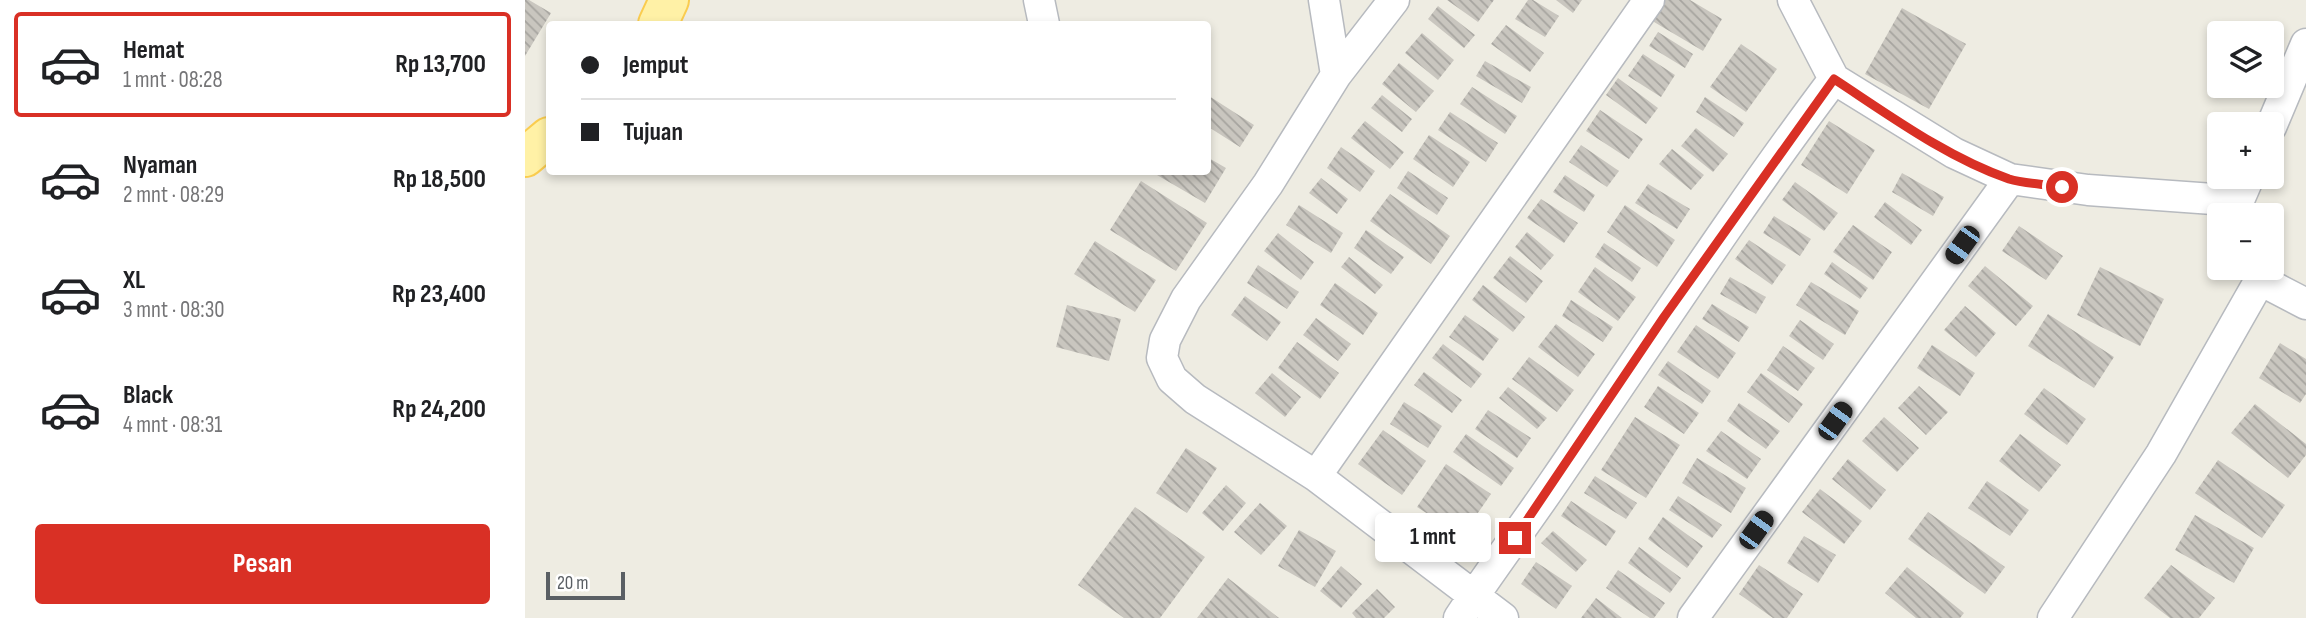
<!DOCTYPE html>
<html lang="id">
<head>
<meta charset="utf-8">
<style>
  :root { --surface:#fff; --page:#f6f6f6; --text:#202124; --muted:#757577; --line:#e0e0e0; --accent:#d93025 }
  body { margin:0; font-family:"Sofia Sans Condensed",sans-serif; background:var(--page); color:var(--text); height:100vh; display:flex; flex-direction:column; font-size:26px; white-space:nowrap }
  * { box-sizing:border-box; margin:0 }
  p { font-size:23px; color:var(--muted) }
  .icon { flex:none; width:38px; height:38px; fill:none; stroke:currentColor; stroke-width:2; stroke-linecap:round; stroke-linejoin:round }
  .map { position:relative; flex:1; overflow:hidden }
  .panel { display:flex; flex-direction:column; background:var(--surface); width:525px }
  .panel>* { flex:none }
  .top-card { position:absolute; left:21px; top:21px; width:665px; height:154px; border-radius:7px; box-shadow:0 4px 10px #0003; display:grid; align-content:center; height:154px; padding:0 35px; background:var(--surface) }
  .buttons { position:absolute; left:1682px; top:21px; display:grid; gap:14px }
  .buttons a { display:grid; place-items:center; width:77px; height:77px; border-radius:7px; background:var(--surface); box-shadow:0 4px 10px #0003; font-size:35px }
  .scale { position:absolute; left:21px; bottom:18px; width:79px; box-sizing:border-box; padding-left:7px; border:4px solid #5a5f64; border-top:0; font-size:19px; line-height:24px; white-space:nowrap; color:#5a5f64; -webkit-text-stroke:5px #fff; paint-order:stroke }
  .end { position:absolute; width:32px; height:32px; margin:-16px; border:9px solid #d93025; background:#fff; box-shadow:0 0 0 4px #fff }
  .from { border-radius:50% }
  .bubble { position:absolute; height:49px; border-radius:7px; background:var(--surface); box-shadow:0 4px 10px #0003; font-size:23px; font-weight:700; line-height:49px; text-align:center }
  .car { position:absolute; width:21px; height:42px; margin:-21px -10px; border-radius:9px; box-shadow:0 0 5px 2px #0007; background:linear-gradient(#222 24%,#8ab4d8 0 40%,#222 0 76%,#8ab4d8 0 86%,#222 0) }
  .top-card b { display:flex; align-items:center; gap:24px; height:66px; font-size:26px }
  .top-card b+b { border-top:2px solid var(--line) }
  .top-card i { width:18px; height:18px; background:var(--text) }
  ul { padding:12px 0 0; list-style:none }
  li { display:flex; align-items:center; gap:21px; height:105px; margin:0 14px 10px; padding:0 21px; border:4px solid transparent; border-radius:7px }
  li div { flex:1 }
  li b { display:block; font-size:26px }
  li em { font-style:normal; font-weight:700 }
  li.current { border-color:var(--accent) }
  li>.icon { width:63px; height:63px; stroke-width:1.5 }
  .button { display:flex; gap:14px; margin-top:auto; padding:14px 35px }
  .button a { flex:1; height:80px; border-radius:7px; background:var(--accent); color:#fff; font-size:28px; font-weight:700; line-height:80px; text-align:center }
  main { display:flex; flex:1; min-height:0 }
  .map>svg:first-child { display:block }
</style>
</head>
<body>
<main>
<section class="panel">
<ul>
<li class="current"><svg class="icon" aria-label="car" viewBox="0 0 24 24"><path d="M5 17H2v-5l4-1 3-4h7l3 4 3 1v5h-3M9 17h6M6 11h13"/><circle cx="7" cy="17" r="2"/><circle cx="17" cy="17" r="2"/></svg><div><b>Hemat</b><p>1 mnt · 08:28</p></div><em>Rp 13,700</em></li>
<li><svg class="icon" aria-label="car" viewBox="0 0 24 24"><path d="M5 17H2v-5l4-1 3-4h7l3 4 3 1v5h-3M9 17h6M6 11h13"/><circle cx="7" cy="17" r="2"/><circle cx="17" cy="17" r="2"/></svg><div><b>Nyaman</b><p>2 mnt · 08:29</p></div><em>Rp 18,500</em></li>
<li><svg class="icon" aria-label="car" viewBox="0 0 24 24"><path d="M5 17H2v-5l4-1 3-4h7l3 4 3 1v5h-3M9 17h6M6 11h13"/><circle cx="7" cy="17" r="2"/><circle cx="17" cy="17" r="2"/></svg><div><b>XL</b><p>3 mnt · 08:30</p></div><em>Rp 23,400</em></li>
<li><svg class="icon" aria-label="car" viewBox="0 0 24 24"><path d="M5 17H2v-5l4-1 3-4h7l3 4 3 1v5h-3M9 17h6M6 11h13"/><circle cx="7" cy="17" r="2"/><circle cx="17" cy="17" r="2"/></svg><div><b>Black</b><p>4 mnt · 08:31</p></div><em>Rp 24,200</em></li>
</ul>
<div class="button"><a>Pesan</a></div>
</section>
<div class="map">
<svg width="1781" height="618" viewBox="0 0 1781 618">
  <defs>
    <pattern id="building-back-hatch" width="6" height="6" patternUnits="userSpaceOnUse" patternTransform="scale(1.75)"><rect width="6" height="6" fill="#c9c6bf"/><path d="M-1 5l2 2M0 0l6 6M5-1l2 2" fill="none" stroke="#a6a49f"/></pattern>
  </defs>
  <rect width="100%" height="100%" fill="#eeece2"/>
  <path fill="url(#building-back-hatch)" d="M0,0H4L26,13L0,56Z
    M922,0H969L953,22Z
    M1003,0H1008L1034,16L1020,37L990,19Z
    M1031,0H1057L1048,13Z
    M1135,0H1165L1197,19L1178,51L1124,19Z
    M913,6L950,35L939,48L903,19Z
    M1377,8L1441,44L1404,109L1340,74Z
    M981,25L1019,53L1005,72L966,44Z
    M1133,32L1168,54L1160,68L1124,46Z
    M897,33L929,60L913,80L880,53Z
    M1216,44L1252,69L1221,112L1185,87Z
    M1118,54L1150,75L1136,97L1103,76Z
    M960,61L1006,87L997,103L951,76Z
    M874,63L909,91L891,112L857,84Z
    M1093,78L1133,108L1121,124L1081,95Z
    M947,87L992,116L980,134L935,104Z
    M857,95L887,119L877,132L846,108Z
    M684,96L729,125L715,147L682,126Z
    M1180,97L1219,123L1209,137L1171,112Z
    M1075,110L1118,139L1104,159L1061,131Z
    M925,112L973,143L961,162L913,130Z
    M840,121L879,152L865,169L826,138Z
    M1304,121L1350,150L1322,194L1276,165Z
    M1171,128L1203,154L1188,172L1156,146Z
    M904,135L945,162L928,187L888,159Z
    M1056,145L1094,171L1082,187L1044,162Z
    M816,147L850,171L835,192L802,168Z
    M1147,149L1179,175L1166,190L1134,164Z
    M682,157L701,168L680,203L632,175L634,172H682Z
    M883,171L923,198L912,215L872,188Z
    M1377,173L1419,197L1408,216L1367,192Z
    M1040,175L1070,195L1059,212L1028,192Z
    M796,178L823,199L812,214L784,193Z
    M616,181L682,223L651,271L585,230Z
    M1270,182L1313,213L1299,231L1257,200Z
    M1123,184L1165,209L1152,229L1110,203Z
    M865,194L925,236L906,264L845,221Z
    M1016,199L1053,223L1039,243L1002,218Z
    M1360,202L1397,230L1386,245L1349,217Z
    M774,205L818,233L806,253L761,225Z
    M1100,205L1150,240L1132,267L1082,232Z
    M1249,216L1286,239L1275,256L1238,233Z
    M1328,225L1367,252L1348,280L1308,252Z
    M1494,226L1538,256L1521,280L1477,251Z
    M841,230L879,257L866,274L829,248Z
    M1002,232L1029,255L1016,270L990,247Z
    M753,233L789,262L776,280L739,251Z
    M1224,240L1261,265L1247,285L1210,259Z
    M570,241L631,280L610,312L549,274Z
    M1079,243L1116,268L1107,282L1070,257Z
    M985,256L1018,281L1001,303L968,278Z
    M824,257L858,285L850,294L816,267Z
    M1307,262L1343,288L1335,299L1299,274Z
    M733,265L774,292L762,309L722,283Z
    M1460,266L1508,306L1491,326L1443,286Z
    M1070,267L1111,297L1093,321L1053,292Z
    M1575,267L1639,299L1615,346L1552,315Z
    M1205,277L1241,297L1231,314L1195,294Z
    M1286,282L1334,311L1320,335L1271,305Z
    M810,283L853,313L838,335L795,305Z
    M958,285L1000,317L988,332L947,300Z
    M720,296L756,322L742,341L706,315Z
    M1046,300L1088,327L1078,342L1037,316Z
    M1187,304L1224,327L1214,342L1177,319Z
    M542,305L596,319L584,361L531,347Z
    M1440,306L1471,333L1451,357L1419,330Z
    M1523,314L1589,357L1569,388L1503,346Z
    M940,315L974,339L958,361L924,337Z
    M791,318L826,344L813,361L778,335Z
    M1275,320L1309,344L1298,360L1264,336Z
    M1031,324L1070,354L1053,377L1013,347Z
    M1171,325L1211,353L1193,379L1152,352Z
    M772,342L814,373L795,399L753,368Z
    M1755,343L1781,359V394L1775,403L1734,378Z
    M918,344L957,374L946,388L907,358Z
    M1407,345L1450,373L1435,396L1392,368Z
    M1258,346L1290,368L1273,391L1242,370Z
    M1004,357L1049,390L1032,412L987,379Z
    M1143,361L1186,391L1177,404L1133,375Z
    M899,372L937,400L927,413L889,385Z
    M747,373L776,397L760,417L730,393Z
    M1236,373L1278,404L1264,423L1222,392Z
    M1133,386L1174,413L1159,434L1119,407Z
    M1394,386L1423,412L1401,435L1373,408Z
    M983,387L1022,418L1012,429L974,398Z
    M1519,388L1561,419L1542,445L1499,414Z
    M879,402L917,426L903,448L865,424Z
    M1214,403L1255,431L1241,449L1202,421Z
    M1730,404L1781,444V455L1763,478L1706,433Z
    M963,410L1006,438L992,458L950,429Z
    M1110,417L1155,445L1121,498L1076,470Z
    M1359,417L1394,448L1372,472L1337,441Z
    M858,430L901,461L877,495L833,464Z
    M1196,431L1236,459L1222,479L1181,451Z
    M941,434L989,468L976,486L928,452Z
    M1495,434L1536,465L1514,492L1474,461Z
    M661,448L692,468L662,513L631,493Z
    M1172,458L1221,488L1206,513L1157,483Z
    M1323,459L1361,490L1345,510L1307,479Z
    M1693,460L1760,505L1737,538L1670,493Z
    M921,464L966,494L937,536L892,507Z
    M1070,476L1112,503L1101,519L1059,493Z
    M1462,481L1504,510L1485,536L1443,508Z
    M701,485L721,503L698,531L677,513Z
    M1295,489L1337,521L1319,544L1277,512Z
    M1153,496L1197,525L1187,538L1144,510Z
    M1046,501L1091,531L1081,546L1036,516Z
    M735,503L762,526L736,555L709,532Z
    M610,507L680,557L635,618H599L553,585Z
    M1403,512L1480,567L1460,594L1383,539Z
    M1670,515L1729,548L1709,583L1650,550Z
    M1138,517L1178,546L1162,568L1123,539Z
    M774,530L811,551L790,587L753,566Z
    M1028,531L1062,560L1051,572L1016,543Z
    M1279,536L1311,555L1293,583L1262,563Z
    M1114,547L1156,578L1145,593L1103,563Z
    M1011,562L1047,586L1031,609L996,584Z
    M1234,565L1278,594L1262,618H1248L1214,594Z
    M1646,565L1690,598L1674,618H1645L1619,598Z
    M816,566L837,584L816,608L795,591Z
    M1382,567L1439,613L1435,618H1391L1360,593Z
    M1093,570L1140,603L1129,618H1125L1081,588Z
    M703,578L754,618H672Z
    M852,589L870,607L859,618H831L827,613Z
    M1071,598L1097,618H1056Z"/>
  <g fill="none" stroke-linecap="round" stroke-linejoin="round">
    <g stroke="#b7babf" stroke-width="33">
      <path id="minor" d="M514,0L519,24
        M799,0L811,75
        M869,0L811,75L743,184L661,299L640,340L637,358L647,379L670,399L791,476L978,618
        M1268,0L1309,79L1429,153L1485,179L1563,190L1688,199L1711,207L1717,215
        M1746,127L1781,44
        M1711,207L1724,177
        M1734,268L1735,280L1781,304
        M791,476L1124,0
        M934,618C965,571 999,526 1031,479C1123,345 1211,209 1309,79
        M1168,618L1485,179
        M1528,618L1636,454L1735,280"/>
    </g>
    <g stroke="#facc4f" stroke-width="42">
      <path id="major" d="M133,24L144,0
        M0,157L24,137"/>
    </g>
    <use href="#minor" stroke="#fff" stroke-width="30"/>
    <use href="#major" stroke="#fff1a6" stroke-width="38"/>
  </g>
  <g fill="none" stroke-linecap="round" stroke-linejoin="round">
    <path stroke="#d93025" stroke-width="9" d="M990,538L1139,317L1309,79C1364,115 1421,157 1484,179C1500,184 1520,184 1537,187"/>
  </g>
</svg>
<div class="buttons">
<a><svg class="icon" aria-label="layers" viewBox="0 0 24 24"><path d="M12 4l9 5-9 5-9-5zM3 14l9 5 9-5"/></svg></a>
<a>+</a>
<a>−</a>
</div>
<div class="scale">20 m</div>
<i class="end from" style="left:1537px;top:187px"></i>
<i class="end" style="left:990px;top:538px"></i>
<div class="bubble" style="left:850px;top:513px;width:116px">1 mnt</div>
<i class="car" style="left:1437px;top:245px;rotate:216deg"></i>
<i class="car" style="left:1310px;top:421px;rotate:36deg"></i>
<i class="car" style="left:1231px;top:530px;rotate:36deg"></i>
<div class="top-card">
<b><i class="from"></i>Jemput</b>
<b><i></i>Tujuan</b>
</div>
</div>
</main>
</body>
</html>
